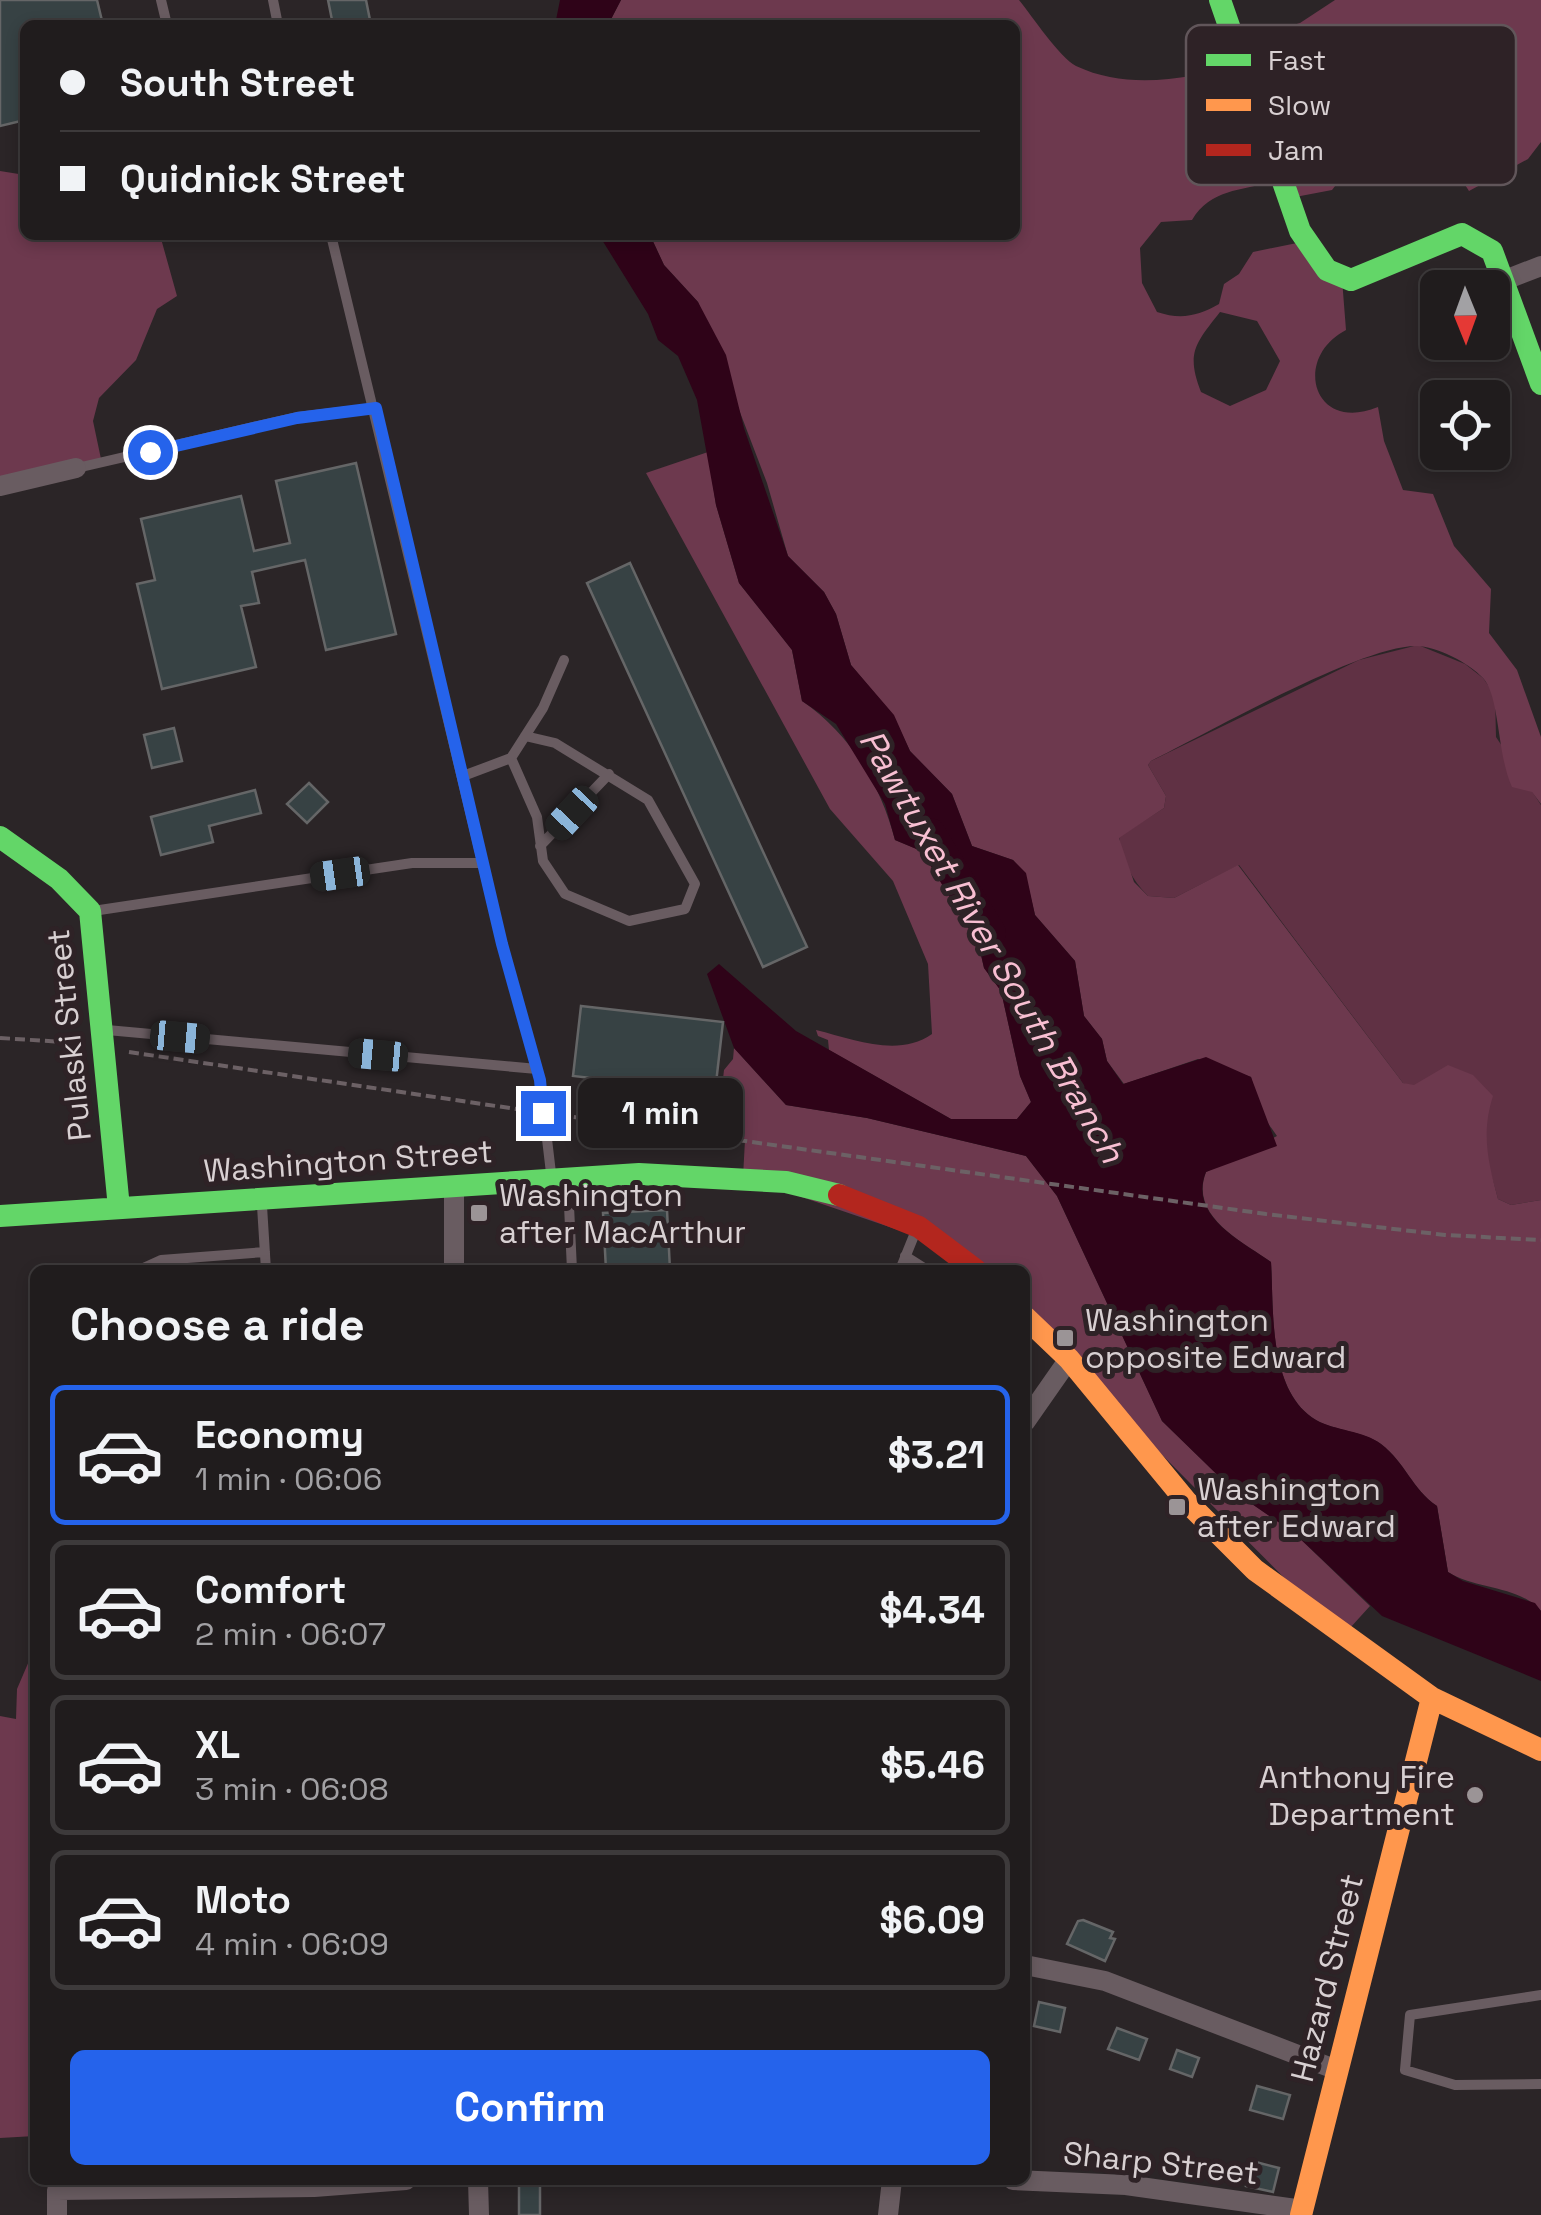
<!DOCTYPE html>
<html lang="en">
<head>
<meta charset="utf-8">
<style>
  :root { --surface:#201c1d; --page:#2d292a; --text:#f1f3f6; --muted:#a2a1a4; --line:#3d3a3b; --accent:#2563eb }
  body { margin:0; font-family:"Space Grotesk",sans-serif; background:var(--page); color:var(--text); height:100vh; display:flex; flex-direction:column; font-size:38px; white-space:nowrap }
  * { box-sizing:border-box; margin:0 }
  p { font-size:32px; color:var(--muted) }
  .icon { flex:none; width:55px; height:55px; fill:none; stroke:currentColor; stroke-width:2; stroke-linecap:round; stroke-linejoin:round }
  .map { position:relative; flex:1; overflow:hidden }
  .details { position:absolute; left:30px; top:1265px; width:1000px; height:920px; display:flex; flex-direction:column; background:var(--surface); border-radius:15px; box-shadow:0 5px 15px #0003,0 0 0 2px var(--line) }
  .details>* { flex:none }
  .banner { position:absolute; left:20px; top:20px; width:1000px; height:220px; border-radius:15px; box-shadow:0 5px 15px #0003,0 0 0 2px var(--line); display:grid; align-content:center; height:220px; padding:0 40px; background:var(--surface) }
  .needle { width:65px; rotate:179deg }
  .fabs { position:absolute; left:1420px; top:270px; display:grid; gap:20px }
  .fabs a { display:grid; place-items:center; width:90px; height:90px; border-radius:15px; background:var(--surface); box-shadow:0 5px 15px #0003,0 0 0 2px var(--line); font-size:50px }
  .end { position:absolute; width:45px; height:45px; margin:-22px; border:12px solid #2563eb; background:#fff; box-shadow:0 0 0 5px #fff }
  .from { border-radius:50% }
  .bubble { position:absolute; height:70px; border-radius:15px; background:var(--surface); box-shadow:0 5px 15px #0003,0 0 0 2px var(--line); font-size:32px; font-weight:600; line-height:70px; text-align:center }
  .car { position:absolute; width:30px; height:60px; margin:-30px -15px; border-radius:12px; box-shadow:0 0 8px 2px #0007; background:linear-gradient(#222 24%,#8ab4d8 0 40%,#222 0 76%,#8ab4d8 0 86%,#222 0) }
  .banner b { display:flex; align-items:center; gap:35px; height:95px; font-size:38px }
  .banner b+b { border-top:2px solid var(--line) }
  .banner i { width:25px; height:25px; background:var(--text) }
  ul { padding:0; list-style:none }
  li { display:flex; align-items:center; gap:30px; height:140px; margin:0 20px 15px; padding:0 20px; border:5px solid var(--line); border-radius:15px }
  li div { flex:1 }
  li b { display:block; font-size:38px }
  li em { font-style:normal; font-weight:600 }
  li.on { border-color:var(--accent) }
  li>.icon { width:90px; height:90px; stroke-width:1.5 }
  h2 { padding:0 40px; font-size:45px; line-height:120px }
  .primary-button { display:flex; gap:20px; margin-top:auto; padding:20px 40px }
  .primary-button a { flex:1; height:115px; border-radius:15px; background:var(--accent); color:#fff; font-size:40px; font-weight:600; line-height:115px; text-align:center }
  .map>svg:first-child { display:block }
</style>
</head>
<body>
<div class="map">
<svg width="1541" height="2215" viewBox="0 0 1541 2215">
  <rect width="100%" height="100%" fill="#2b2527"/>
  <path fill="#603144" d="M1418,645L1465,664L1483,678L1495,695L1496,737L1541,805V1200L1511,1205L1498,1199L1486,1156L1485,1120L1403,1083L1239,865L1174,898L1148,896C1131,879 1123,861 1119,837L1164,808L1166,796L1148,765L1151,761L1359,660Z"/>
  <path fill="#6d394e" fill-rule="evenodd" d="M621,0H1019C1032,16 1060,58 1076,66C1129,91 1187,78 1240,66L1238,42L1300,23L1335,0H1541V142L1528,159L1469,191L1449,160L1401,159L1388,149H1372L1355,160L1332,190L1290,198L1279,180C1245,191 1212,187 1192,220L1161,222L1140,248L1142,283L1157,312C1181,320 1198,316 1219,304L1224,284L1239,274L1253,252L1302,242L1342,279L1346,330C1292,358 1313,434 1378,407L1384,441L1403,490L1433,494L1454,546L1491,589L1489,633L1517,670L1541,737V804L1532,792L1512,787C1497,755 1500,696 1483,678C1469,663 1437,646 1416,646C1360,646 1208,733 1151,761L1148,765L1166,796L1164,808L1119,838L1134,882L1148,896L1174,898L1238,865L1403,1083L1414,1085L1448,1065L1473,1075L1493,1096C1481,1133 1488,1162 1498,1199L1511,1205L1541,1200V1611C1519,1585 1476,1590 1448,1572L1437,1506C1412,1489 1405,1462 1381,1444C1363,1431 1335,1431 1316,1420C1268,1391 1274,1310 1271,1262C1241,1241 1189,1216 1206,1172L1277,1136L1260,1112L1251,1077L1198,1059L1124,1084L1107,1061L1102,1039L1084,1016L1075,961L1035,915L1025,873L1013,860L972,846L952,794L910,751L893,715L851,665L836,614L824,592L788,556L767,483L698,302L664,265L650,235H1015V25H608ZM1220,312L1257,321L1280,361L1266,390L1230,406L1201,392C1186,353 1195,344 1220,312Z
    M0,171L25,175V235H160L177,296L157,309L136,360L99,398L93,421L101,459L0,482Z
    M708,452L716,505L739,583L792,650L802,701C850,734 880,783 895,840L938,858L958,874L966,889L984,968L1001,991L1020,1076L1031,1102L1017,1119H951L829,1050L828,1040L818,1036L816,1030C853,1039 898,1058 932,1034L928,964L893,881L830,809L646,473Z
    M734,1048L786,1105L867,1118L1026,1156L1057,1196L1162,1421L1236,1493L1293,1532L1370,1606L1350,1628V1644L1025,1317V1270H976L951,1248L743,1177L745,1140L721,1096L724,1070L733,1059Z
    M35,1647V2136L0,2138V1716L16,1719L17,1689Z"/>
  <path fill="#2f0318" d="M560,0H621L608,25H555Z
    M599,235H650L664,265L698,302L726,355L744,428L788,556L824,592L836,614L851,665L894,715L910,751L952,794L972,846L1013,860L1026,873L1035,915L1075,961L1084,1016L1102,1039L1107,1061L1123,1084L1206,1057L1251,1077L1277,1146L1206,1172C1188,1216 1241,1241 1271,1262C1274,1310 1268,1391 1316,1420C1335,1431 1363,1430 1381,1444C1405,1462 1412,1489 1437,1506L1448,1572L1463,1581L1535,1603L1541,1611V1681L1382,1616L1293,1532L1236,1493L1162,1421L1057,1196L1026,1156L867,1118L786,1105L734,1048L707,974L719,964L796,1031L951,1119H1017L1031,1102L1020,1076L1001,991L984,968L966,889L958,874L938,858L895,840L885,804L836,724L802,701L792,650L739,583L716,505L697,400L678,356L658,340L648,314Z"/>
  <g fill="none" stroke-linecap="round" stroke-linejoin="round">
    <path stroke="#2f0318" stroke-width="32" d="M930,834L990,933"/>
  </g>
  <path fill="#374244" stroke="#656667" stroke-width="2.5" d="M0,0H97L103,25H25V120L0,126Z
    M328,0H366L371,25H333Z
    M356,463L396,634L326,650L305,560L291,563L252,572L259,603L241,606L256,667L162,689L137,584L155,580L141,519L241,496L254,551L290,543L276,481Z
    M630,563L807,947L763,967L587,583Z
    M174,728L182,761L152,768L144,735Z
    M309,783L328,802L307,823L287,804Z
    M255,790L261,813L209,826L213,842L161,855L151,817Z
    M581,1006L723,1022L715,1092L573,1076Z
    M667,1210L670,1270H606L603,1213Z
    M1083,1920L1113,1932L1110,1938L1115,1939L1105,1961L1067,1944L1078,1921Z
    M1039,2002L1065,2008L1060,2032L1034,2026Z
    M1117,2028L1147,2039L1139,2060L1108,2049Z
    M1177,2050L1199,2058L1192,2077L1170,2069Z
    M1257,2086L1290,2095L1283,2119L1250,2110Z
    M1252,2161L1279,2168L1273,2192L1246,2186Z
    M519,2180H540V2215H519Z"/>
  <g fill="none" stroke-linecap="round" stroke-linejoin="round">
    <path stroke="#6c6165" stroke-width="4" stroke-dasharray="10 5" stroke-linecap="butt" d="M0,1038L80,1043
      M129,1052L530,1111
      M559,1115L1266,1214L1445,1235L1541,1240"/>
    <path stroke="#695c61" stroke-width="10" d="M161,0L167,25
      M273,0L278,25
      M331,235L502,944L540,1080L551,1173
      M77,468L297,417L376,408
      M511,758L537,817L543,861L565,894L629,921L685,909L695,884L648,800L555,743L525,736
      M463,776L511,758L543,708L564,660
      M540,846L609,774
      M93,911L412,863H483
      M107,1030L537,1069
      M568,1184L572,1270
      M262,1206L266,1270
      M905,1256L927,1270
      M139,1270L161,1260L265,1252
      M900,1270L915,1233
      M1541,1995L1410,2015L1405,2070L1455,2085L1541,2084"/>
    <path stroke="#695c61" stroke-width="20" d="M1505,280L1541,266
      M0,486L76,468
      M454,1270V1187
      M1025,1422L1069,1359
      M1025,1965L1105,1981L1337,2070
      M478,2180L479,2215
      M1013,2180L1126,2185L1303,2210
      M57,2215V2190L314,2187L406,2180
      M888,2215L892,2180"/>
    <path stroke="#63d668" stroke-width="22" d="M1220,0L1300,231L1327,270L1351,280L1462,234L1492,251L1541,384
      M0,837L59,879L90,911L119,1208
      M0,1216L639,1174L786,1182L839,1195"/>
    <path stroke="#ff974d" stroke-width="22" d="M1025,1317L1069,1359L1186,1501L1255,1570L1432,1698L1541,1750
      M1301,2215L1432,1698"/>
    <path stroke="#b3261e" stroke-width="22" d="M839,1195L919,1227L976,1270"/>
  </g>
  <g fill="none" stroke-linecap="round" stroke-linejoin="round">
    <path stroke="#2563eb" stroke-width="12" d="M150,452L297,418L376,408L502,944L540,1080L543,1113"/>
  </g>
  <g fill="#9b9496" stroke="#2e2226" stroke-width="4">
    <rect x="469" y="1203" width="20" height="20" rx="5"/>
    <rect x="1055" y="1328" width="20" height="20" rx="5"/>
    <rect x="1167" y="1497" width="20" height="20" rx="5"/>
    <circle cx="1475" cy="1795" r="10"/>
  </g>
  <g text-anchor="middle" stroke-width="10" stroke-linejoin="round" paint-order="stroke">
    <g font-size="32" fill="#d8d0d2" stroke="#2e2226">
      <text transform="translate(69 1035) rotate(-96)" y="11">Pulaski Street</text>
      <text transform="translate(348 1161) rotate(-4)" y="11">Washington Street</text>
      <text transform="translate(1327 1978) rotate(-76)" y="11">Hazard Street</text>
      <text transform="translate(1161 2163) rotate(6)" y="11">Sharp Street</text>
    </g>
    <g font-size="32" fill="#d8d0d2" stroke="#2e2226" text-anchor="start">
      <text x="499" y="1206">Washington<tspan x="499" dy="37">after MacArthur</tspan></text>
      <text x="1085" y="1331">Washington<tspan x="1085" dy="37">opposite Edward</tspan></text>
      <text x="1197" y="1500">Washington<tspan x="1197" dy="37">after Edward</tspan></text>
      <text x="1455" y="1788" text-anchor="end">Anthony Fire<tspan x="1455" dy="37">Department</tspan></text>
    </g>
    <g font-size="35" font-style="italic" fill="#f8bfd2" stroke="#2e2226">
      <text transform="translate(992 946) rotate(60)" y="12">Pawtuxet River South Branch</text>
    </g>
  </g>
  <rect x="1186" y="25" width="330" height="160" rx="15" fill="#2e2226" stroke="#61565a" stroke-width="2.5"/>
  <rect x="1206" y="54" width="45" height="12" fill="#63d668"/>
  <rect x="1206" y="99" width="45" height="12" fill="#ff974d"/>
  <rect x="1206" y="144" width="45" height="12" fill="#b3261e"/>
  <g font-size="28" fill="#d8d0d2">
    <text x="1268" y="70">Fast</text>
    <text x="1268" y="115">Slow</text>
    <text x="1268" y="160">Jam</text>
  </g>
</svg>
<div class="fabs">
<a><svg class="needle" viewBox="-14 -14 28 28"><path d="M0-13l5 13h-10z" fill="#e53935"/><path d="M0 13l5-13h-10z" fill="#a2a1a4"/></svg></a>
<a><svg class="icon" aria-label="locate" viewBox="0 0 24 24"><circle cx="12" cy="12" r="6"/><path d="M12 2v4M12 18v4M2 12h4M18 12h4"/></svg></a>
</div>
<i class="end from" style="left:150px;top:452px"></i>
<i class="end" style="left:543px;top:1113px"></i>
<div class="bubble" style="left:578px;top:1078px;width:165px">1 min</div>
<i class="car" style="left:572px;top:813px;rotate:223deg"></i>
<i class="car" style="left:340px;top:874px;rotate:262deg"></i>
<i class="car" style="left:180px;top:1037px;rotate:95deg"></i>
<i class="car" style="left:378px;top:1055px;rotate:275deg"></i>
<div class="banner">
<b><i class="from"></i>South Street</b>
<b><i></i>Quidnick Street</b>
</div>
<section class="details">
<h2>Choose a ride</h2>
<ul>
<li class="on"><svg class="icon" aria-label="car" viewBox="0 0 24 24"><path d="M5 17H2v-5l4-1 3-4h7l3 4 3 1v5h-3M9 17h6M6 11h13"/><circle cx="7" cy="17" r="2"/><circle cx="17" cy="17" r="2"/></svg><div><b>Economy</b><p>1 min · 06:06</p></div><em>$3.21</em></li>
<li><svg class="icon" aria-label="car" viewBox="0 0 24 24"><path d="M5 17H2v-5l4-1 3-4h7l3 4 3 1v5h-3M9 17h6M6 11h13"/><circle cx="7" cy="17" r="2"/><circle cx="17" cy="17" r="2"/></svg><div><b>Comfort</b><p>2 min · 06:07</p></div><em>$4.34</em></li>
<li><svg class="icon" aria-label="car" viewBox="0 0 24 24"><path d="M5 17H2v-5l4-1 3-4h7l3 4 3 1v5h-3M9 17h6M6 11h13"/><circle cx="7" cy="17" r="2"/><circle cx="17" cy="17" r="2"/></svg><div><b>XL</b><p>3 min · 06:08</p></div><em>$5.46</em></li>
<li><svg class="icon" aria-label="car" viewBox="0 0 24 24"><path d="M5 17H2v-5l4-1 3-4h7l3 4 3 1v5h-3M9 17h6M6 11h13"/><circle cx="7" cy="17" r="2"/><circle cx="17" cy="17" r="2"/></svg><div><b>Moto</b><p>4 min · 06:09</p></div><em>$6.09</em></li>
</ul>
<div class="primary-button"><a>Confirm</a></div>
</section>
</div>
</body>
</html>
